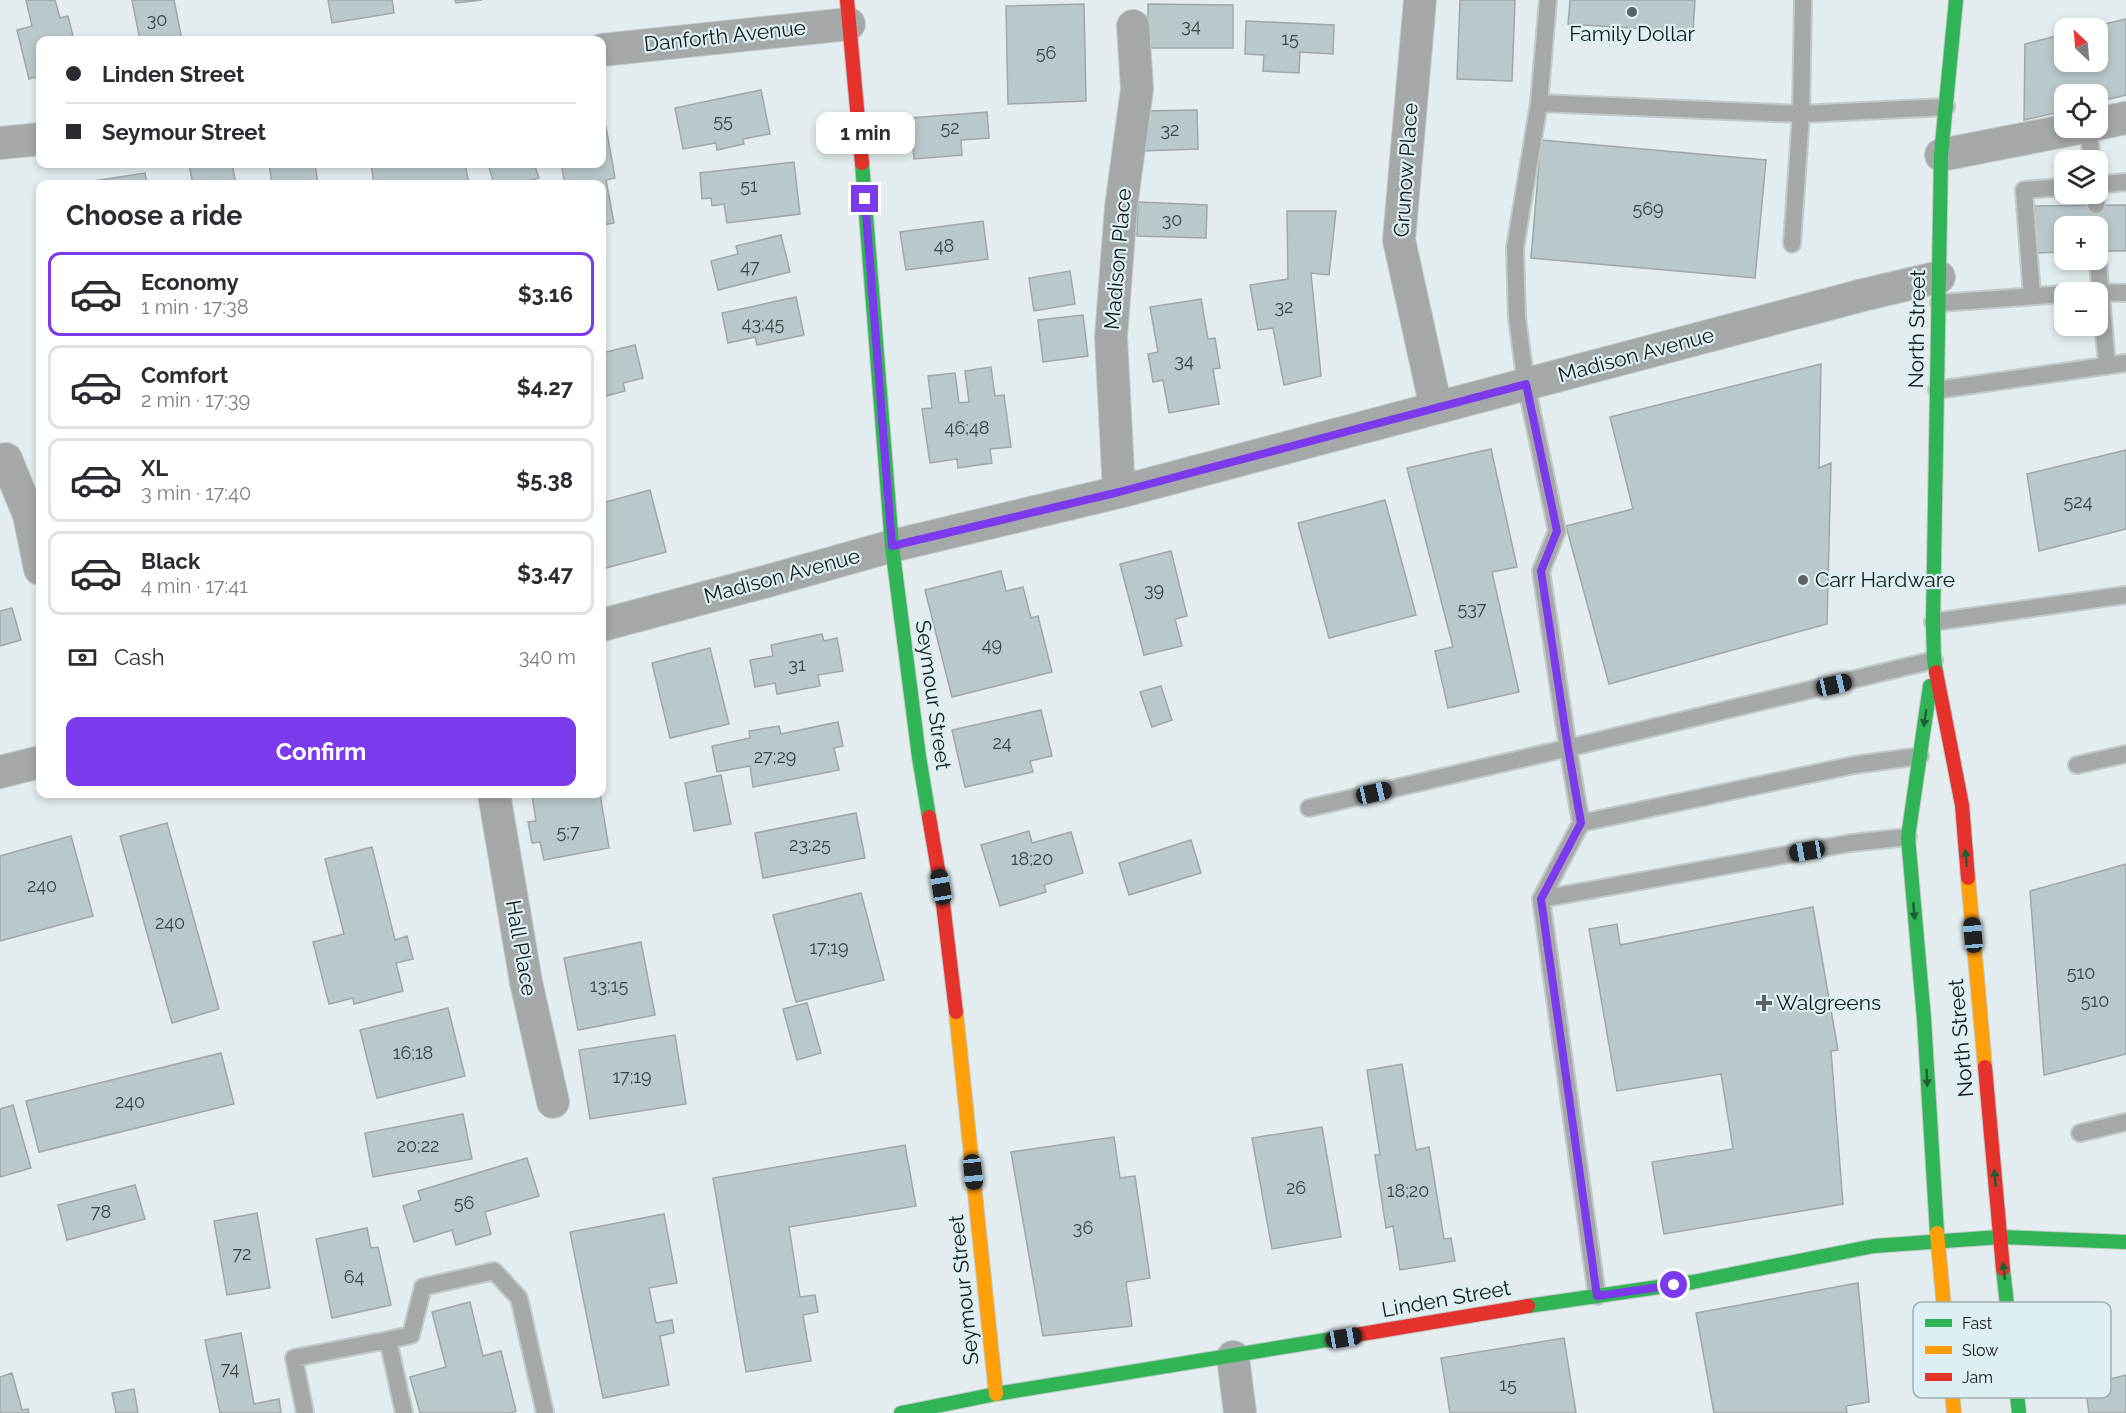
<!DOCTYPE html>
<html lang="en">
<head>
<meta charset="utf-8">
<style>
  :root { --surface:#fff; --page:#f2f2f3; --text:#2b2b33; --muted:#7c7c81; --line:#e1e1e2; --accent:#7c3aed }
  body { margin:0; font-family:Raleway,sans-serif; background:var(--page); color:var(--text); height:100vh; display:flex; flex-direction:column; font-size:22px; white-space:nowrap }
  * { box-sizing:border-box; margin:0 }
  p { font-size:20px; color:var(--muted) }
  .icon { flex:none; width:33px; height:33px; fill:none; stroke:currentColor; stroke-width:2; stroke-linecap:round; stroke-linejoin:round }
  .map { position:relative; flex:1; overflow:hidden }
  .drawer { position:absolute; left:36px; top:180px; width:570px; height:618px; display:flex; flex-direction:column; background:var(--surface); border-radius:12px; box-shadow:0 3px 9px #0003 }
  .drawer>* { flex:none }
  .guide { position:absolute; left:36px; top:36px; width:570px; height:132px; border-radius:12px; box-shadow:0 3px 9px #0003; display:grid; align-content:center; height:132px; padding:0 30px; background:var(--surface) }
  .needle { width:39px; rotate:334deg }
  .buttons { position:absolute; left:2054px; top:18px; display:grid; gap:12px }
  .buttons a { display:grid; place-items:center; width:54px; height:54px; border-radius:12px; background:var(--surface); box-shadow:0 3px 9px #0003; font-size:30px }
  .end { position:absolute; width:27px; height:27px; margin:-14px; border:8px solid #7c3aed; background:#fff; box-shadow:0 0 0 3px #fff }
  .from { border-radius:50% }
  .bubble { position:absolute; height:42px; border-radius:12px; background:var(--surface); box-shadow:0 3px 9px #0003; font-size:20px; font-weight:700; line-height:42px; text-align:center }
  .car { position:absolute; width:18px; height:36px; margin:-18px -9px; border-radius:8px; box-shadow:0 0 4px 2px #0007; background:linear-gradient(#222 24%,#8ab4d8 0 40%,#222 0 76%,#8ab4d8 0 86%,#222 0) }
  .guide b { display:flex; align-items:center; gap:21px; height:57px; font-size:22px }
  .guide b+b { border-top:2px solid var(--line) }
  .guide i { width:15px; height:15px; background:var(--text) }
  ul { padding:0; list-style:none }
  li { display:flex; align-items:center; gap:18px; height:84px; margin:0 12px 9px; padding:0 18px; border:3px solid var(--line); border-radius:12px }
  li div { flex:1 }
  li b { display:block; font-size:22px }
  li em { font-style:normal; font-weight:700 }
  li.on { border-color:var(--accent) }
  li>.icon { width:54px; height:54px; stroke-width:1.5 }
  h2 { padding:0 30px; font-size:27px; line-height:72px }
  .pay { display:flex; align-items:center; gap:15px; height:66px; padding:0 30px; font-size:22px }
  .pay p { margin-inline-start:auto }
  .action { display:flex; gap:12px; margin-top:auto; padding:12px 30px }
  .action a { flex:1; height:69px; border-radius:12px; background:var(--accent); color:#fff; font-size:24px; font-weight:700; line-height:69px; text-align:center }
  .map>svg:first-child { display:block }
</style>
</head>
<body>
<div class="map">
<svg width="2126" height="1413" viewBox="0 0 2126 1413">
  <rect width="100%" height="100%" fill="#e3ecee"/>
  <path fill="#bac8cb" stroke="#9fa6a7" stroke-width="1.5" d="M26,0H55L60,18L68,16L74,40H40V76L29,79L17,30L32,26Z
    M132,0H174L182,40H140Z
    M328,0H392L394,13L332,23Z
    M455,0H482L456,3Z
    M1460,0H1515L1512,81L1457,79Z
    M1570,0H1695L1693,32L1568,24Z
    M1084,4L1086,101L1008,104L1006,6Z
    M1148,4L1233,5V48H1148Z
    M2126,19V95L2097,102V94H2064V111L2024,120L2025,44L2064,34V62H2097V28H2088Z
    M1246,21L1334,25L1333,54L1300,52L1299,73L1263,71L1264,55L1245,54Z
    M761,90L770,134L743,139L744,144L717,150L716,143L683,149L675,108Z
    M1197,110L1198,149L1142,151L1141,111Z
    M987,112L989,138L961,140L962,155L914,159L910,118Z
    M602,127H606L615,178L606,180L614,223L602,225V184H565L561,164H602Z
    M1541,140L1766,160L1755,278L1531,258Z
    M794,162L800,214L727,223L724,204L712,206L711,198L702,199L700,173Z
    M196,164H232L236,184H193L189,165Z
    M269,164H315L318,184H272Z
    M371,164H465L469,184H374Z
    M488,164H534L539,178L528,181L529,184H494Z
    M145,173L147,184H81V183Z
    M1138,202L1207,205L1206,238L1137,236Z
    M2126,205V251H2097V226H2064V252L2035,253V206Z
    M1287,211H1336L1329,275L1311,273L1321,376L1284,385L1273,328L1258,330L1250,285L1288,279Z
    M983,221L988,259L906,270L900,232Z
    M781,235L790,272L718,290L711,261L738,254L736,246Z
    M1070,271L1075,304L1034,311L1029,278Z
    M796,297L804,335L757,345L755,337L728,343L722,313Z
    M1201,299L1208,339L1215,338L1220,368L1213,369L1219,404L1169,413L1163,380L1153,382L1148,354L1158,352L1150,307Z
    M1083,315L1088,356L1043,362L1038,320Z
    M635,345L643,378L623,383L625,391L602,397V353Z
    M1821,364L1819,468L1831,463L1827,624L1609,684L1566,526L1633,509L1610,417Z
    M991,367L995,396L1004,395L1011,447L990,449L992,463L958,468L957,459L930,463L922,409L932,408L928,376L955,373L959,403L969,402L965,371Z
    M1491,449L1517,567L1492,572L1519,692L1448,708L1435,651L1453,647L1407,468Z
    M2126,450V529L2039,551L2027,474Z
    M650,490L666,552L602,569V503Z
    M1385,500L1416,615L1329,638L1298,523Z
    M1171,551L1187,616L1175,619L1182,646L1144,655L1120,564Z
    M1001,571L1006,591L1023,587L1031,618L1038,616L1052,672L952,697L925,590Z
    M12,608L21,640L0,646V611Z
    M822,634L824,641L837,638L843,671L818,675L820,686L777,694L775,683L755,687L750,660L773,656L771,645Z
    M710,648L729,724L670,738L652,663Z
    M1161,686L1172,720L1152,727L1140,692Z
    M1041,710L1052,756L1030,761L1033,772L965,787L952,730Z
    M838,722L843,746L834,748L839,770L753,787L750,766L717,772L712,746L750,738L749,731L779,726L781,734Z
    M721,775L731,824L694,831L685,783Z
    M538,794H600L609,848L544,860L540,842L532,843L528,822L536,821L532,795Z
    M856,813L865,858L763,878L755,833Z
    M167,823L219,1009L172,1023L120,836Z
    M1029,831L1032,843L1071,832L1083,873L1044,885L1046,892L1000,906L981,845Z
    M71,836L93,916L0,941V856Z
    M1191,840L1201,873L1129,895L1119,863Z
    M372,847L395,940L407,936L413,959L396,963L403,991L354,1004L353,998L329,1004L313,942L344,934L325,859Z
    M2126,864V1054L2044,1075L2030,891Z
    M861,893L884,980L796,1002L773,915Z
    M1813,907L1838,1050L1831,1051L1843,1204L1664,1234L1652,1162L1733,1149L1721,1074L1617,1091L1589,929L1617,924L1620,945Z
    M641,942L655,1015L578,1030L564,958Z
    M807,1003L821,1053L797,1060L783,1009Z
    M448,1008L465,1076L377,1098L360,1030Z
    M675,1035L686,1104L590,1119L579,1050Z
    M221,1053L234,1104L39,1152L26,1101Z
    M1402,1064L1416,1150L1429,1147L1444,1239L1451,1238L1455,1261L1400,1270L1393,1226L1386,1228L1375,1155H1380L1367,1070Z
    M13,1105L31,1168L0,1177V1109Z
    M463,1114L472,1159L373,1177L365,1133Z
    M1322,1127L1341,1237L1272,1249L1252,1138Z
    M1114,1137L1120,1178L1135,1176L1150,1278L1126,1282L1132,1326L1043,1336L1011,1152Z
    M905,1145L916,1206L789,1227L800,1297L815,1295L818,1312L803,1315L811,1361L746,1372L713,1178Z
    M527,1158L539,1196L485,1212L491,1234L456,1245L452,1230L414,1242L403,1206L421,1200L418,1191Z
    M135,1185L145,1219L67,1240L58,1205Z
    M257,1213L270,1288L227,1295L214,1221Z
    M664,1214L677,1283L649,1288L656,1323L672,1320L674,1333L660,1336L669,1385L603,1398L570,1232Z
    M367,1228L371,1248L378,1247L391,1305L332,1318L316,1239Z
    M1858,1283L1869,1402L1846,1406L1847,1413H1714L1696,1313Z
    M470,1302L483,1356L501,1351L516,1411L510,1413H420L410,1377L446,1367L432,1312Z
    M241,1333L254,1404L279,1399L281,1413H220L205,1340Z
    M1564,1338L1576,1413H1450L1441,1358Z
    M12,1373L22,1410L28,1409L29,1413H0V1377Z
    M2126,1375V1413H2089L2085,1385Z
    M134,1389L138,1413H116L112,1393Z"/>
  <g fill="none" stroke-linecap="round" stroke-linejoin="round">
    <g stroke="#c2c9cb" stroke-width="20">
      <path id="lane" d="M1539,103L1801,114L1803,0
        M2088,128L2092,160
        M2097,185L2126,182
        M2096,194V205
        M1792,244L1801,114L1946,107
        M2097,251L2107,366
        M2094,292L2126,293
        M2032,296L2024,190L2064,187
        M1939,303L2064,294
        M1937,390L2126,363
        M1933,622L2126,595
        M2077,765L2126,754
        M1309,808L1568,748L1541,571L1557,531L1526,384L1517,318L1515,248L1539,103L1548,0
        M1581,823L1854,765L1920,756
        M1541,899L1581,823L1568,748L1934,660
        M2080,1133L2126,1122
        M1597,1296L1541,899L1851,843L1908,837
        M388,1340L411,1335L423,1287L494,1271L519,1298L545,1413
        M305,1413L294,1358L388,1340L404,1413"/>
    </g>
    <g stroke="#c2c9cb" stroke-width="34">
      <path id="street" d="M1420,0L1399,240L1436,408
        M602,50L849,24
        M2097,124L2126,118
        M0,143L40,139
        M1941,155L2079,128
        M0,460L6,459L29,515L40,569
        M1119,492L1111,337L1121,207L1137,89L1133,26
        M602,625L764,582L892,546L1119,492L1863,295L1939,277
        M0,772L40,762
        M494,794L526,982L553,1102
        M1233,1357L1240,1413"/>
    </g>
    <g stroke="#c2c9cb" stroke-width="16">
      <path id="fast" d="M862,163L892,546L919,757L929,817
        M1936,672L1934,660L1933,622L1941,155L1956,0
        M1930,686L1908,837L1924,1019L1937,1233
        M2003,1269L2019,1413
        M1528,1306L1693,1282L1874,1246L2000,1237L2126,1242
        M901,1413L996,1394L1332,1339"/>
    </g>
    <g stroke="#c2c9cb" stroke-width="16">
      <path id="slow" d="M1968,878L1985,1067
        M956,1012L996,1394
        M1937,1233L1954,1413"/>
    </g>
    <g stroke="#c2c9cb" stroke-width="16">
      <path id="jam" d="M847,0L862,163
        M1936,672L1962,805L1968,878
        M929,817L941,887L956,1012
        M1985,1067L2003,1269
        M1332,1339L1528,1306"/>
    </g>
    <use href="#lane" stroke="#a5a8a8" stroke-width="16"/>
    <use href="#street" stroke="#a5a8a8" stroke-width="32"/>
    <use href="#fast" stroke="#30b455" stroke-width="14"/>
    <use href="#slow" stroke="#ff9f0a" stroke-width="14"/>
    <use href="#jam" stroke="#e5322d" stroke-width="14"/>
  </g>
  <defs><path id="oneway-solid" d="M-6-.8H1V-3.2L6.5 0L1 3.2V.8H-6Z" transform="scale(1.5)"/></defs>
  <g fill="#205e34">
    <use href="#oneway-solid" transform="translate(1925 718) rotate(98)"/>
    <use href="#oneway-solid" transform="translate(1966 858) rotate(-95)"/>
    <use href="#oneway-solid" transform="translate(1914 911) rotate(85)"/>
    <use href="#oneway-solid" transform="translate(1927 1078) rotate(87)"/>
    <use href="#oneway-solid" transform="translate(1995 1178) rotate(-95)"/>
    <use href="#oneway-solid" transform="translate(2004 1271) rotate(-96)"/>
  </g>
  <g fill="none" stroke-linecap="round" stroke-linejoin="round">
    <path stroke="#7c3aed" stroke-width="8" d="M865,199L892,546L1119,492L1526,384L1557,531L1541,571L1568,748L1581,823L1541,899L1597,1296L1674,1285"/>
  </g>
  <g fill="#5b6264" stroke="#deeff3" stroke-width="2">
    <circle cx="1632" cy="12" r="6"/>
    <circle cx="1803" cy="580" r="6"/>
    <path d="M1761 994h6v6h6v6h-6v6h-6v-6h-6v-6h6z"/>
  </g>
  <g text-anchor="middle" stroke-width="4.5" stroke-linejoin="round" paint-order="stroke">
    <g font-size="18" fill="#3c4446">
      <text x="157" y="26">30</text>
      <text x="1191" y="32">34</text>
      <text x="1290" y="45">15</text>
      <text x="1046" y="59">56</text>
      <text x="723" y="127">55</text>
      <text x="950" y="134">52</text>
      <text x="1170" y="136">32</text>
      <text x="749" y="192">51</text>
      <text x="1648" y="215">569</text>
      <text x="1172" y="226">30</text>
      <text x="944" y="252">48</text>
      <text x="750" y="273">47</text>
      <text x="1284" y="313">32</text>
      <text x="763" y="330">43;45</text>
      <text x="1184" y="367">34</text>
      <text x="967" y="434">46;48</text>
      <text x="2078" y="508">524</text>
      <text x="1154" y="596">39</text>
      <text x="1472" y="615">537</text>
      <text x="992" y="651">49</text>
      <text x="797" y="671">31</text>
      <text x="1002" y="749">24</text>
      <text x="775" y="763">27;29</text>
      <text x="568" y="838">5;7</text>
      <text x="810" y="851">23;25</text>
      <text x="1032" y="865">18;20</text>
      <text x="42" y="892">240</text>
      <text x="170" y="929">240</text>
      <text x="829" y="954">17;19</text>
      <text x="2081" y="979">510</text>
      <text x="609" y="992">13;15</text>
      <text x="2095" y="1007">510</text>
      <text x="413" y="1059">16;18</text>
      <text x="632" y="1083">17;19</text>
      <text x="130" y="1108">240</text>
      <text x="418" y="1152">20;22</text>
      <text x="1296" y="1194">26</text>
      <text x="1408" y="1197">18;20</text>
      <text x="464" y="1209">56</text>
      <text x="101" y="1218">78</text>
      <text x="1083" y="1234">36</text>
      <text x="242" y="1260">72</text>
      <text x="354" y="1283">64</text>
      <text x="230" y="1375">74</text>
      <text x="1508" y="1391">15</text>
    </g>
    <g font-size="21" fill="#121819" stroke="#deeff3" text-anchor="start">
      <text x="1632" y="41" text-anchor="middle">Family Dollar</text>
      <text x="1815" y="587">Carr Hardware</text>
      <text x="1776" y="1010">Walgreens</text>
    </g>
    <g font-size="21" fill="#121819" stroke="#deeff3">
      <text transform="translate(725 36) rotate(-6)" y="7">Danforth Avenue</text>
      <text transform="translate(1406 170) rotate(-86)" y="7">Grunow Place</text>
      <text transform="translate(1118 259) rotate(-85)" y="7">Madison Place</text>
      <text transform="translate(1917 329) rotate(-89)" y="7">North Street</text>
      <text transform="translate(1636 355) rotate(-15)" y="7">Madison Avenue</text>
      <text transform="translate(782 576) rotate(-15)" y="7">Madison Avenue</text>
      <text transform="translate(933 695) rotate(82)" y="7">Seymour Street</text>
      <text transform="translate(521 948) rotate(80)" y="7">Hall Place</text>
      <text transform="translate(1961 1038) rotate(-95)" y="7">North Street</text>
      <text transform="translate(964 1290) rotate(-96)" y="7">Seymour Street</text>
      <text transform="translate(1446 1299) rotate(-10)" y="7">Linden Street</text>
    </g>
  </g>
  <rect x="1913" y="1302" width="198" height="96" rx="9" fill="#deeff3" stroke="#a1aeb2" stroke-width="1.5"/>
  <rect x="1925" y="1319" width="27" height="8" fill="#30b455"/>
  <rect x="1925" y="1346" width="27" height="8" fill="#ff9f0a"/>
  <rect x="1925" y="1373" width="27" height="8" fill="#e5322d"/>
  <g font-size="16" fill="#121819">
    <text x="1962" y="1329">Fast</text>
    <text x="1962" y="1356">Slow</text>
    <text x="1962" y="1383">Jam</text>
  </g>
</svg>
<div class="buttons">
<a><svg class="needle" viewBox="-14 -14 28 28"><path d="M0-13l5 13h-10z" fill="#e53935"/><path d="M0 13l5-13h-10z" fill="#7c7c81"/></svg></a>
<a><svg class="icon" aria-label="locate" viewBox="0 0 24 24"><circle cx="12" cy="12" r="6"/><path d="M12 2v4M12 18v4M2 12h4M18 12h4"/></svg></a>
<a><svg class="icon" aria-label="layers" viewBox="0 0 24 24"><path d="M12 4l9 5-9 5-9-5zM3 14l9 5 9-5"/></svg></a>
<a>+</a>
<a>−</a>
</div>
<i class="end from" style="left:1674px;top:1285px"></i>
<i class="end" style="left:865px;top:199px"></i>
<div class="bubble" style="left:816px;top:112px;width:99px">1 min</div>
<i class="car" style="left:1834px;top:685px;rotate:77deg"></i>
<i class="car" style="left:1374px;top:793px;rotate:77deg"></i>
<i class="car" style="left:1807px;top:851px;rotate:260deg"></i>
<i class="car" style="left:941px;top:887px;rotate:350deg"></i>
<i class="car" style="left:1973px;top:935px;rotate:355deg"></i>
<i class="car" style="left:973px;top:1172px;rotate:174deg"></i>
<i class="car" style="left:1344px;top:1338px;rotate:80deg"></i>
<div class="guide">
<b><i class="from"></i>Linden Street</b>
<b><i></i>Seymour Street</b>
</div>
<section class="drawer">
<h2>Choose a ride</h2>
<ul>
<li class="on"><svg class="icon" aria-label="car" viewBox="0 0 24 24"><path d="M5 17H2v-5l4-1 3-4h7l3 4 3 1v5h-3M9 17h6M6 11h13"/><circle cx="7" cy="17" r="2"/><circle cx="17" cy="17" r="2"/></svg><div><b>Economy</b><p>1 min · 17:38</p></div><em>$3.16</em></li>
<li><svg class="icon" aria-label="car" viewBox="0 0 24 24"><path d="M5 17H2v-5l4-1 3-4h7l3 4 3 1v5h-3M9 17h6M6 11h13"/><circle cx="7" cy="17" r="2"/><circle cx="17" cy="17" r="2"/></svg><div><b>Comfort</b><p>2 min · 17:39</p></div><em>$4.27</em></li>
<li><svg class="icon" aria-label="car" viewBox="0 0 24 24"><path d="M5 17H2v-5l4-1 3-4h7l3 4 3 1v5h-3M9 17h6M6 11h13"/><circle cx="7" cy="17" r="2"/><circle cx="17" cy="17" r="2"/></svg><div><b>XL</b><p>3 min · 17:40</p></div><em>$5.38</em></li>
<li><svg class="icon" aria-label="car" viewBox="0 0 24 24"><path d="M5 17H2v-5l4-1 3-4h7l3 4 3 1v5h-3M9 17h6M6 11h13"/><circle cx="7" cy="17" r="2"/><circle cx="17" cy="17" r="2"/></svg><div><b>Black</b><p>4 min · 17:41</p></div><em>$3.47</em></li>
</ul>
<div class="pay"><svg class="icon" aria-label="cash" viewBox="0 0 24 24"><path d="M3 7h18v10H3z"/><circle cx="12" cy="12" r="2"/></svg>Cash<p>340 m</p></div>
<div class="action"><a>Confirm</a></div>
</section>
</div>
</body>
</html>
